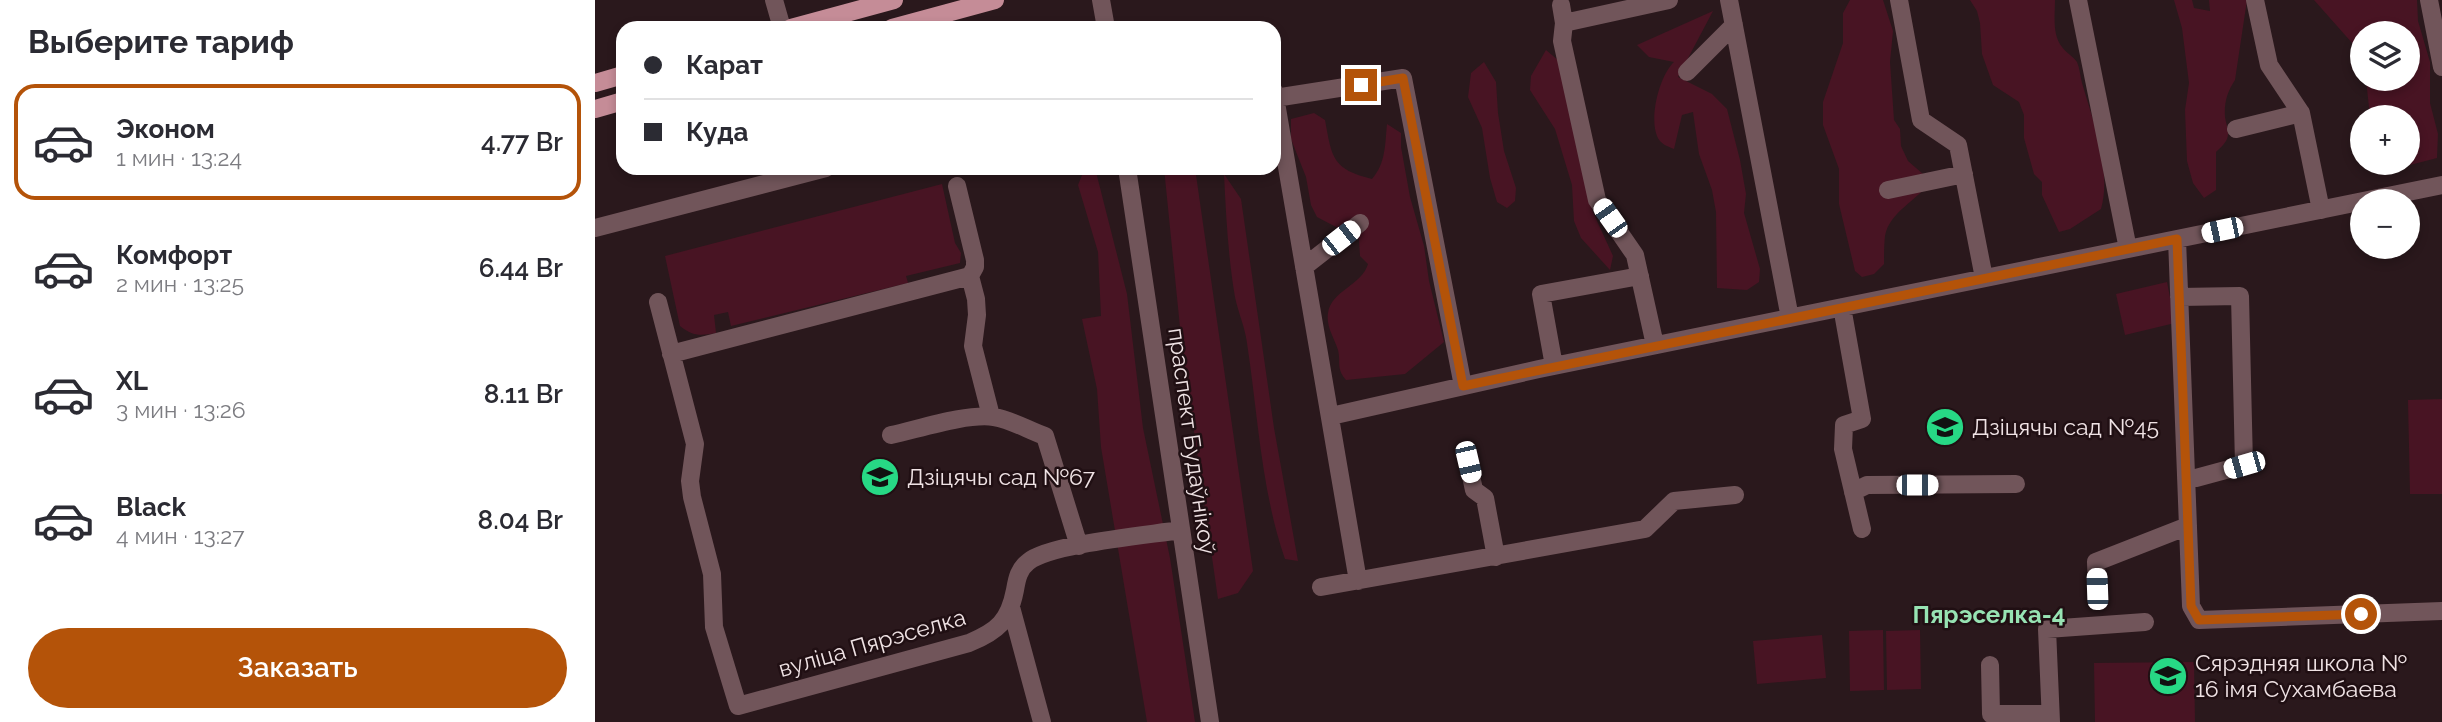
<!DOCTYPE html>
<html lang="ru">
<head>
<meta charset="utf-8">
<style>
  :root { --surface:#fff; --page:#f2f2f3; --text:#2b2b33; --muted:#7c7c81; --line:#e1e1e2; --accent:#b45309 }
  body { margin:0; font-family:Raleway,sans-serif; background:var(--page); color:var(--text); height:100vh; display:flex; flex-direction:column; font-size:26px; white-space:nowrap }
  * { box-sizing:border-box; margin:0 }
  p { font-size:23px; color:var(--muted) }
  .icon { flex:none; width:38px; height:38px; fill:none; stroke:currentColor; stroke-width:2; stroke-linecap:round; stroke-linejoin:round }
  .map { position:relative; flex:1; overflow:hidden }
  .sheet { display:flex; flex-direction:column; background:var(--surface); width:595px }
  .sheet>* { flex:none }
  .hud { position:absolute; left:21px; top:21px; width:665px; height:154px; border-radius:21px; box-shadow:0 4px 10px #0003; display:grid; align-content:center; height:154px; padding:0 28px; background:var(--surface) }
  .controls { position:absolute; left:1755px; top:21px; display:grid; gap:14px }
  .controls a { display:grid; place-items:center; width:70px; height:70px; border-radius:50%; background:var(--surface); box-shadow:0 4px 10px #0003; font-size:35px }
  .end { position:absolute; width:32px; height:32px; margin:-16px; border:9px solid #b45309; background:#fff; box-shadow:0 0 0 4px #fff }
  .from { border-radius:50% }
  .car { position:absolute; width:21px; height:42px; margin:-21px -10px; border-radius:9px; box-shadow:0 0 5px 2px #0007; background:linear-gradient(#fff 24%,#345 0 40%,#fff 0 76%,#345 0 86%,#fff 0) }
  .hud b { display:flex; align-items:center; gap:24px; height:66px; font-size:26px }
  .hud b+b { border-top:2px solid var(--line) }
  .hud i { width:18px; height:18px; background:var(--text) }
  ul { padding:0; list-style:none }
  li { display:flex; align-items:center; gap:21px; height:116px; margin:0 14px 10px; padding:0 14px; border:4px solid transparent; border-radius:21px }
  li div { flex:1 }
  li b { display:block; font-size:26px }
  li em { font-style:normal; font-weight:600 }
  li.on { border-color:var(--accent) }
  li>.icon { width:63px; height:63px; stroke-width:1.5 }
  h2 { padding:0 28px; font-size:32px; line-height:84px }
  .cta { display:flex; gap:14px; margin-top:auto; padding:14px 28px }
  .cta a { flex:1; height:80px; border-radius:42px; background:var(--accent); color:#fff; font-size:28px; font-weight:600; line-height:80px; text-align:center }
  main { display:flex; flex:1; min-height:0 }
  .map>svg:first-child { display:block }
</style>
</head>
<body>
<main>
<section class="sheet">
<h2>Выберите тариф</h2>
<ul>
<li class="on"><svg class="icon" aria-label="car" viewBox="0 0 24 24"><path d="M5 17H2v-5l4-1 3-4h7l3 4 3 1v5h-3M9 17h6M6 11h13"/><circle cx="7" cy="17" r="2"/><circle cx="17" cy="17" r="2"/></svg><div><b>Эконом</b><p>1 мин · 13:24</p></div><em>4.77 Br</em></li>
<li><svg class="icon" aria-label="car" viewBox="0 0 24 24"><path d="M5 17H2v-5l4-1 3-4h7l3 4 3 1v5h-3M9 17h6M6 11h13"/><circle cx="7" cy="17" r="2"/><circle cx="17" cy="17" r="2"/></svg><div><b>Комфорт</b><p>2 мин · 13:25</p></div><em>6.44 Br</em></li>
<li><svg class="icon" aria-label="car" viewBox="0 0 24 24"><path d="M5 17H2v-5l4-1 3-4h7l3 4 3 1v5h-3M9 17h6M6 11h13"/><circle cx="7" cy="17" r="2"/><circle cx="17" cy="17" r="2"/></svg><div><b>XL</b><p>3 мин · 13:26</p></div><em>8.11 Br</em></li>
<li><svg class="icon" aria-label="car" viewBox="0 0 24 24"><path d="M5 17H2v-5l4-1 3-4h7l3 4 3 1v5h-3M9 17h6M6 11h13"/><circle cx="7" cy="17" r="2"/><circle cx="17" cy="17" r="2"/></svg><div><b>Black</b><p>4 мин · 13:27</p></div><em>8.04 Br</em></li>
</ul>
<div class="cta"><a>Заказать</a></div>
</section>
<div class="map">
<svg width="1847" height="722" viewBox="0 0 1847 722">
  <rect width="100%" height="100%" fill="#2a181c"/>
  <path fill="#481423" d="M1255,0H1288L1298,31L1295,62L1299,120L1305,129L1306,146L1313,161L1336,181C1323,200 1294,212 1290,236C1289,245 1289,255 1289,264L1279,274L1267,277L1260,271L1244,204V169L1228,125V102L1248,43V13Z
    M1375,0H1460C1460,15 1457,35 1467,47C1471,53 1478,56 1482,62C1485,69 1485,76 1487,83C1498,121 1517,170 1506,209L1475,229L1464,232L1447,195V182L1439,174L1429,138V115L1424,102L1398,85L1387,54L1385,23L1382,11Z
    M1579,0H1597L1599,8L1615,11L1614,0H1652L1640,80C1632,92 1629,103 1630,117C1631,125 1635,131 1632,139C1630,144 1625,148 1621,152V190L1609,198L1598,183L1592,161L1590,110L1594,83L1587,28Z
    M1719,0H1822L1823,21L1835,62V103L1843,134L1842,158L1815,165L1786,168L1784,163H1813V117H1775L1771,79H1813V33H1768L1767,70L1758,44Z
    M1118,11L1083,77L1117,94L1132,109L1145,160L1151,194L1149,213L1165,269L1164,282L1152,290L1122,288L1121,212L1117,190L1104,154L1098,112L1087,115L1079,149C1072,146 1065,144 1062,136C1054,116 1065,75 1079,62L1054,57L1042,45Z
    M951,50L964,61L997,210L1018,256L1015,270L986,238L979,221L977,185L960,129L935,90L936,76Z
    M889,62L901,82L903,113L909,151L921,188L920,201L912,208L902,202L895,178L887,128L873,97L876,73Z
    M719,113L730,120C737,158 737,169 777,179C791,163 790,144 792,124L806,133V147L815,197L829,246L834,281L849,342L810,374L751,380C741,368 746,363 743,350C739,337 731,327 733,313C736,291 767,285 773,264L765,256L764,239L722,217L716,205L711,177L696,139V119Z
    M490,168H500L532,294L548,428L575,558L600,722H552L506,447L502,389L487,319L506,316L503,252L483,185Z
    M569,168H600L658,571L643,593L623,599L587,347Z
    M629,174L646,199L679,428L703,561L690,559C666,490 663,415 652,343C650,327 643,312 640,297C633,256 631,215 629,174Z
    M347,184L360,243L366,253L365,263L311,276L313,283L136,326L133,312L119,315L121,333C105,336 97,336 85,326L70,256Z
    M1572,282L1580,323L1530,335L1521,294Z
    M1847,399V494H1815L1813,400Z
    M1288,630L1289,690L1255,691L1254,631Z
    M1325,630L1326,689L1292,690L1291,631Z
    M1227,635L1231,678L1162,684L1158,641Z
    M1599,662L1600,722H1500L1499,663Z"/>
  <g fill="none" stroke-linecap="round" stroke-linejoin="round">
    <path stroke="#71555a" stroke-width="18" d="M179,0L187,28
      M506,0L511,28
      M1134,0L1195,318
      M1304,0L1326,120L1363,145L1389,278
      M1483,0L1533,249
      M1660,0L1674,65L1706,113L1726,210
      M1834,0L1847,67
      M966,5L969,23L967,41L1002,200L1040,255L1060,345
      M969,23L1074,0
      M1092,72L1139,25
      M679,91L763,581
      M680,98L808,78L868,386
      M1641,129L1706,113
      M532,168L615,722
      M362,186L380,260V267L375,276
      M1293,190L1369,174
      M0,228L231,168
      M1582,239L1596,606L1604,620L1847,611
      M709,267L765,223
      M1584,297L1645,296L1649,465L1601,478H1591
      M63,302L100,444L95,481L97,497L117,574L119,627L143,706L374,643C403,631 414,621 420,590C422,578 424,569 433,562C454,544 554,535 585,530
      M1247,307L1267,419L1249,425L1248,449L1267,529
      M76,354L375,276L381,299L382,315L378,346L396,416
      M959,366L946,294L1045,276
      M736,416L944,369L1847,185
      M296,435C324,429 372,413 399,417C417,420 433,430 450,436L484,546
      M873,462L879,490L890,498L901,557
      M1258,492L1272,485L1421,484
      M726,587L1050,529L1079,501L1140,495
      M1502,589L1501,562L1593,526
      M416,607L447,722
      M1395,665L1396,714H1455
      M1456,722L1452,629L1550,622"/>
    <path stroke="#c58c97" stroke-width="18" d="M196,28L299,0
      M297,28L400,0
      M0,83L28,75
      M0,109L28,101"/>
  </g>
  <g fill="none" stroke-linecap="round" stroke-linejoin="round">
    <path stroke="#b45309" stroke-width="9" d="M766,85L808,78L868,386L1582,239L1596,606L1604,620L1766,614"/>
  </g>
  <defs>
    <g id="school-disc" transform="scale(2.0125)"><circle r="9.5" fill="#27d885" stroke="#200f13"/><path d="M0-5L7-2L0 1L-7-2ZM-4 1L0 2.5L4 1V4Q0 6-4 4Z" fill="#111"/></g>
  </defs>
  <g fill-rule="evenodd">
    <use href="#school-disc" x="1350" y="427"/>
    <use href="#school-disc" x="285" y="477"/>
    <use href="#school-disc" x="1573" y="676"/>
  </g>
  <g text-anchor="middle" stroke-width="5" stroke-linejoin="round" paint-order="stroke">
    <g font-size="23" fill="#efe2e4" stroke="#200f13" text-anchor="start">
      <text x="1377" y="435">Дзіцячы сад №45</text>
      <text x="312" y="485">Дзіцячы сад №67</text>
      <text x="1600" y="671">Сярэдняя школа №<tspan x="1600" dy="26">16 імя Сухамбаева</tspan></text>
    </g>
    <g font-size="23" fill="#efe2e4" stroke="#200f13">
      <text transform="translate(597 441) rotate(82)" y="8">праспект Будаўнікоў</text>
      <text transform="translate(277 643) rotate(-16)" y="8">вуліца Пярэселка</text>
    </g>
    <g font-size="24" font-weight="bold" fill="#97e3b3" stroke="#200f13">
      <text x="1394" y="623">Пярэселка-4</text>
    </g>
  </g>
</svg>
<div class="controls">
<a><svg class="icon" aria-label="layers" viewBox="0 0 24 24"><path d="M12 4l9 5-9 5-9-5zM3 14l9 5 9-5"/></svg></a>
<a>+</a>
<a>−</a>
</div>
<i class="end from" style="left:1766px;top:614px"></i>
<i class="end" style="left:766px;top:85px"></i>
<i class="car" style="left:1015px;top:218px;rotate:325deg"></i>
<i class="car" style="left:1627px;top:230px;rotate:258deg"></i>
<i class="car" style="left:746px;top:238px;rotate:52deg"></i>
<i class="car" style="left:873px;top:462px;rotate:167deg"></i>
<i class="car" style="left:1649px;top:465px;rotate:254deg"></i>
<i class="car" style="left:1322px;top:485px;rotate:90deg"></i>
<i class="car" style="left:1502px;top:589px;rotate:358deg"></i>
<div class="hud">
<b><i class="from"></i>Карат</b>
<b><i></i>Куда</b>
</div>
</div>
</main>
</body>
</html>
